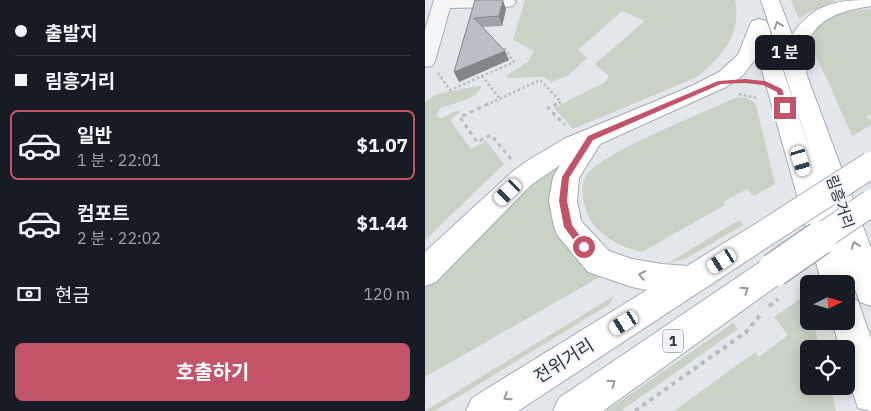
<!DOCTYPE html>
<html lang="ko">
<head>
<meta charset="utf-8">
<style>
  :root { --surface:#171b24; --page:#242831; --text:#f1f3f6; --muted:#9ea1a6; --line:#363941; --accent:#c25469 }
  body { margin:0; font-family:"IBM Plex Sans","Noto Sans KR",sans-serif; background:var(--page); color:var(--text); height:100vh; display:flex; flex-direction:column; font-size:19px; white-space:nowrap }
  * { box-sizing:border-box; margin:0 }
  p { font-size:16px; color:var(--muted) }
  .icon { flex:none; width:28px; height:28px; fill:none; stroke:currentColor; stroke-width:2; stroke-linecap:round; stroke-linejoin:round }
  .map { position:relative; flex:1; overflow:hidden }
  .details { display:flex; flex-direction:column; background:var(--surface); width:425px }
  .details>* { flex:none }
  .guide { display:grid; align-content:center; height:110px; padding:0 15px; background:var(--surface) }
  .needle { width:32px; rotate:85deg }
  .buttons { position:absolute; left:375px; top:275px; display:grid; gap:10px }
  .buttons a { display:grid; place-items:center; width:55px; height:55px; border-radius:8px; background:var(--surface); box-shadow:0 2px 12px #0003; font-size:25px }
  .end { position:absolute; width:22px; height:22px; margin:-11px; border:6px solid #c25469; background:#fff; box-shadow:0 0 0 2px #fff }
  .from { border-radius:50% }
  .bubble { position:absolute; height:35px; border-radius:8px; background:var(--surface); box-shadow:0 2px 12px #0003; font-size:16px; font-weight:700; line-height:35px; text-align:center }
  .car { position:absolute; width:15px; height:30px; margin:-15px -8px; border-radius:6px; box-shadow:0 0 4px 1px #0007; background:linear-gradient(#fff 24%,#345 0 40%,#fff 0 76%,#345 0 86%,#fff 0) }
  .guide b { display:flex; align-items:center; gap:18px; height:48px; font-size:19px }
  .guide b+b { border-top:1px solid var(--line) }
  .guide i { width:12px; height:12px; background:var(--text) }
  ul { padding:0; list-style:none }
  li { display:flex; align-items:center; gap:15px; height:70px; margin:0 10px 8px; padding:0 5px; border:2px solid transparent; border-radius:8px }
  li div { flex:1 }
  li b { display:block; font-size:19px }
  li em { font-style:normal; font-weight:700 }
  li.current { border-color:var(--accent) }
  li>.icon { width:45px; height:45px; stroke-width:1.5 }
  .pay { display:flex; align-items:center; gap:12px; height:55px; padding:0 15px; font-size:19px }
  .pay p { margin-inline-start:auto }
  .button { display:flex; gap:10px; margin-top:auto; padding:10px 15px }
  .button a { flex:1; height:58px; border-radius:8px; background:var(--accent); color:#fff; font-size:20px; font-weight:700; line-height:58px; text-align:center }
  main { display:flex; flex:1; min-height:0 }
  .map>svg:first-child { display:block }
</style>
</head>
<body>
<main>
<section class="details">
<div class="guide">
<b><i class="from"></i>출발지</b>
<b><i></i>림흥거리</b>
</div>
<ul>
<li class="current"><svg class="icon" aria-label="car" viewBox="0 0 24 24"><path d="M5 17H2v-5l4-1 3-4h7l3 4 3 1v5h-3M9 17h6M6 11h13"/><circle cx="7" cy="17" r="2"/><circle cx="17" cy="17" r="2"/></svg><div><b>일반</b><p>1 분 · 22:01</p></div><em>$1.07</em></li>
<li><svg class="icon" aria-label="car" viewBox="0 0 24 24"><path d="M5 17H2v-5l4-1 3-4h7l3 4 3 1v5h-3M9 17h6M6 11h13"/><circle cx="7" cy="17" r="2"/><circle cx="17" cy="17" r="2"/></svg><div><b>컴포트</b><p>2 분 · 22:02</p></div><em>$1.44</em></li>
</ul>
<div class="pay"><svg class="icon" aria-label="cash" viewBox="0 0 24 24"><path d="M3 7h18v10H3z"/><circle cx="12" cy="12" r="2"/></svg>현금<p>120 m</p></div>
<div class="button"><a>호출하기</a></div>
</section>
<div class="map">
<svg width="446" height="411" viewBox="0 0 446 411">
  <rect width="100%" height="100%" fill="#e3e6ea"/>
  <path fill="#c9d3c5" d="M100,0H310C317,35 297,56 272,77L148,129L129,108L179,83L184,76L170,64L220,21L197,11L153,50L162,58L144,75L127,82L118,77L82,78V75L103,62L109,51L88,40Z
    M366,0H412L383,13L374,19Z
    M446,9V114L441,117L446,120V125L427,136C419,117 410,98 402,79C397,68 389,56 388,43C387,16 426,10 446,9Z
    M53,86H57C51,100 29,103 15,108L11,117L17,118L31,111H36L25,120L46,149L61,141L79,164L0,240V102L12,94Z
    M317,97L328,101L331,105L350,184L329,196L322,189L298,202L300,205L217,252C196,247 171,235 162,213C158,203 155,187 161,176C174,154 282,111 310,98Z
    M126,168H130L133,171C130,185 123,203 126,217C130,238 163,261 178,275L0,377V285L94,190Z
    M314,220L318,225L260,259L243,263Z
    M381,295L384,306V321H388L395,349H384V386H405L411,411H249L330,352L334,357L363,335L349,317Z
    M189,296L185,304L10,411H0Z
    M308,323L313,329L196,411H181Z"/>
  <g fill="none" stroke-linecap="round" stroke-linejoin="round">
    <g stroke="#a8adb4" stroke-width="2">
      <path id="minor" d="M9,0H89L91,2L88,6L82,7L25,8L10,61L7,66L0,67V30Z"/>
    </g>
    <g stroke="#a3abb4" stroke-width="2">
      <path id="primary" d="M336,0H354L367,35C388,4 410,0 446,0V6C420,10 390,17 382,46C380,55 384,65 381,73L446,248V306L435,302L428,285L424,295L421,296V284H397L333,56L317,76L301,87L175,144L154,178L152,201L156,221L184,251L207,259L237,264L262,266L335,221L345,217L355,221L359,230L355,239L93,411H41L47,398L222,290L207,287L163,272L133,236L129,227L124,201L128,177L135,165L106,185L11,282L0,286V252L88,171L105,159L141,138L267,86L294,72L313,55L325,25L327,21L334,19L341,21L343,25L390,166Z
        M349,256L360,260L364,270L360,280L178,411H128L134,398L338,260Z
        M421,296L433,301L446,339V411L433,408L421,372V349H415L407,321H421Z"/>
    </g>
    <path stroke="#b9bcc1" stroke-width="2.5" stroke-dasharray="2.5 2.5" stroke-linecap="butt" d="M13,73L25,90L89,62L79,48
      M57,76L75,99
      M314,94L332,98
      M61,105L115,80L136,102L129,105"/>
    <path stroke="#b9bcc1" stroke-width="3" stroke-dasharray="4 4" stroke-linecap="butt" d="M63,104L35,117L52,142L66,135L86,159
      M132,104L123,108L140,125"/>
    <path stroke="#b9bcc1" stroke-width="4" stroke-dasharray="4.5 4.5" stroke-linecap="butt" d="M210,411L321,332L336,314"/>
    <use href="#minor" fill="#f5f6f8" fill-rule="evenodd"/>
    <use href="#primary" fill="#fff" fill-rule="evenodd"/>
    <g stroke="#a3abb4" stroke-width="28" stroke-linecap="butt">
      <path id="primary-bridge-far1" d="M345,230L446,165
        M393,239L446,203"/>
    </g>
    <g stroke="#a3abb4" stroke-width="36" stroke-linecap="butt">
      <path id="primary-bridge" d="M349,270L395,238"/>
    </g>
    <path stroke="#b9bcc1" stroke-width="4" stroke-dasharray="4.5 4.5" stroke-linecap="butt" d="M344,306L353,299"/>
    <use href="#primary-bridge-far1" stroke="#fff" stroke-width="26"/>
    <use href="#primary-bridge" stroke="#fff" stroke-width="33"/>
  </g>
  <path fill="#a0a4aa" d="M50,0L81,9L77,26L58,27L84,60L34,82Z"/>
  <path fill="#82868b" d="M78,0L81,9L77,26L74,16Z
    M80,51L84,60L34,82L29,72Z"/>
  <path fill="#babfc6" stroke="#82868b" d="M50,0H78L74,16L49,18L80,51L29,72Z"/>
  <defs><path id="oneway-chevron" d="M-2-3.5L2.5 0L-2 3.5" fill="none" stroke-width="1.6" stroke-linecap="round" stroke-linejoin="round" transform="scale(1.25)"/></defs>
  <g stroke="#969aa0">
    <use href="#oneway-chevron" transform="translate(353 25) rotate(-109)"/>
    <use href="#oneway-chevron" transform="translate(430 245) rotate(-109)"/>
    <use href="#oneway-chevron" transform="translate(217 275) rotate(-169)"/>
    <use href="#oneway-chevron" transform="translate(320 290) rotate(-35)"/>
    <use href="#oneway-chevron" transform="translate(187 383) rotate(-35)"/>
    <use href="#oneway-chevron" transform="translate(82 397) rotate(147)"/>
  </g>
  <path fill="#c25469" d="M320,79L340,81L357,89L363,110L357,108L352,92L338,85L320,83L296,84L168,140L144,178L142,201L147,225L163,247L162,250H156L139,227L134,201L137,177L163,136L293,81Z"/>
  <g text-anchor="middle" stroke-width="4" stroke-linejoin="round" paint-order="stroke">
    <rect fill="#f2f4f7" stroke="#676e77" stroke-width="1" x="238" y="329.5" width="20" height="23" rx="4"/>
    <g font-size="14" font-weight="bold" fill="#2c3440">
      <text x="248" y="346">1</text>
    </g>
    <g font-size="15" fill="#2c3440" stroke="#f2f4f7">
      <text transform="translate(415 202) rotate(71)" y="5">림흥거리</text>
    </g>
    <g font-size="18" fill="#2c3440" stroke="#f2f4f7">
      <text transform="translate(139 361) rotate(-32)" y="6">전위거리</text>
    </g>
  </g>
</svg>
<div class="buttons">
<a><svg class="needle" viewBox="-14 -14 28 28"><path d="M0-13l5 13h-10z" fill="#e53935"/><path d="M0 13l5-13h-10z" fill="#9ea1a6"/></svg></a>
<a><svg class="icon" aria-label="locate" viewBox="0 0 24 24"><circle cx="12" cy="12" r="6"/><path d="M12 2v4M12 18v4M2 12h4M18 12h4"/></svg></a>
</div>
<i class="end from" style="left:159px;top:247px"></i>
<i class="end" style="left:360px;top:108px"></i>
<div class="bubble" style="left:330px;top:35px;width:60px">1 분</div>
<i class="car" style="left:376px;top:161px;rotate:163deg"></i>
<i class="car" style="left:83px;top:192px;rotate:226deg"></i>
<i class="car" style="left:297px;top:261px;rotate:237deg"></i>
<i class="car" style="left:199px;top:323px;rotate:238deg"></i>
</div>
</main>
</body>
</html>
